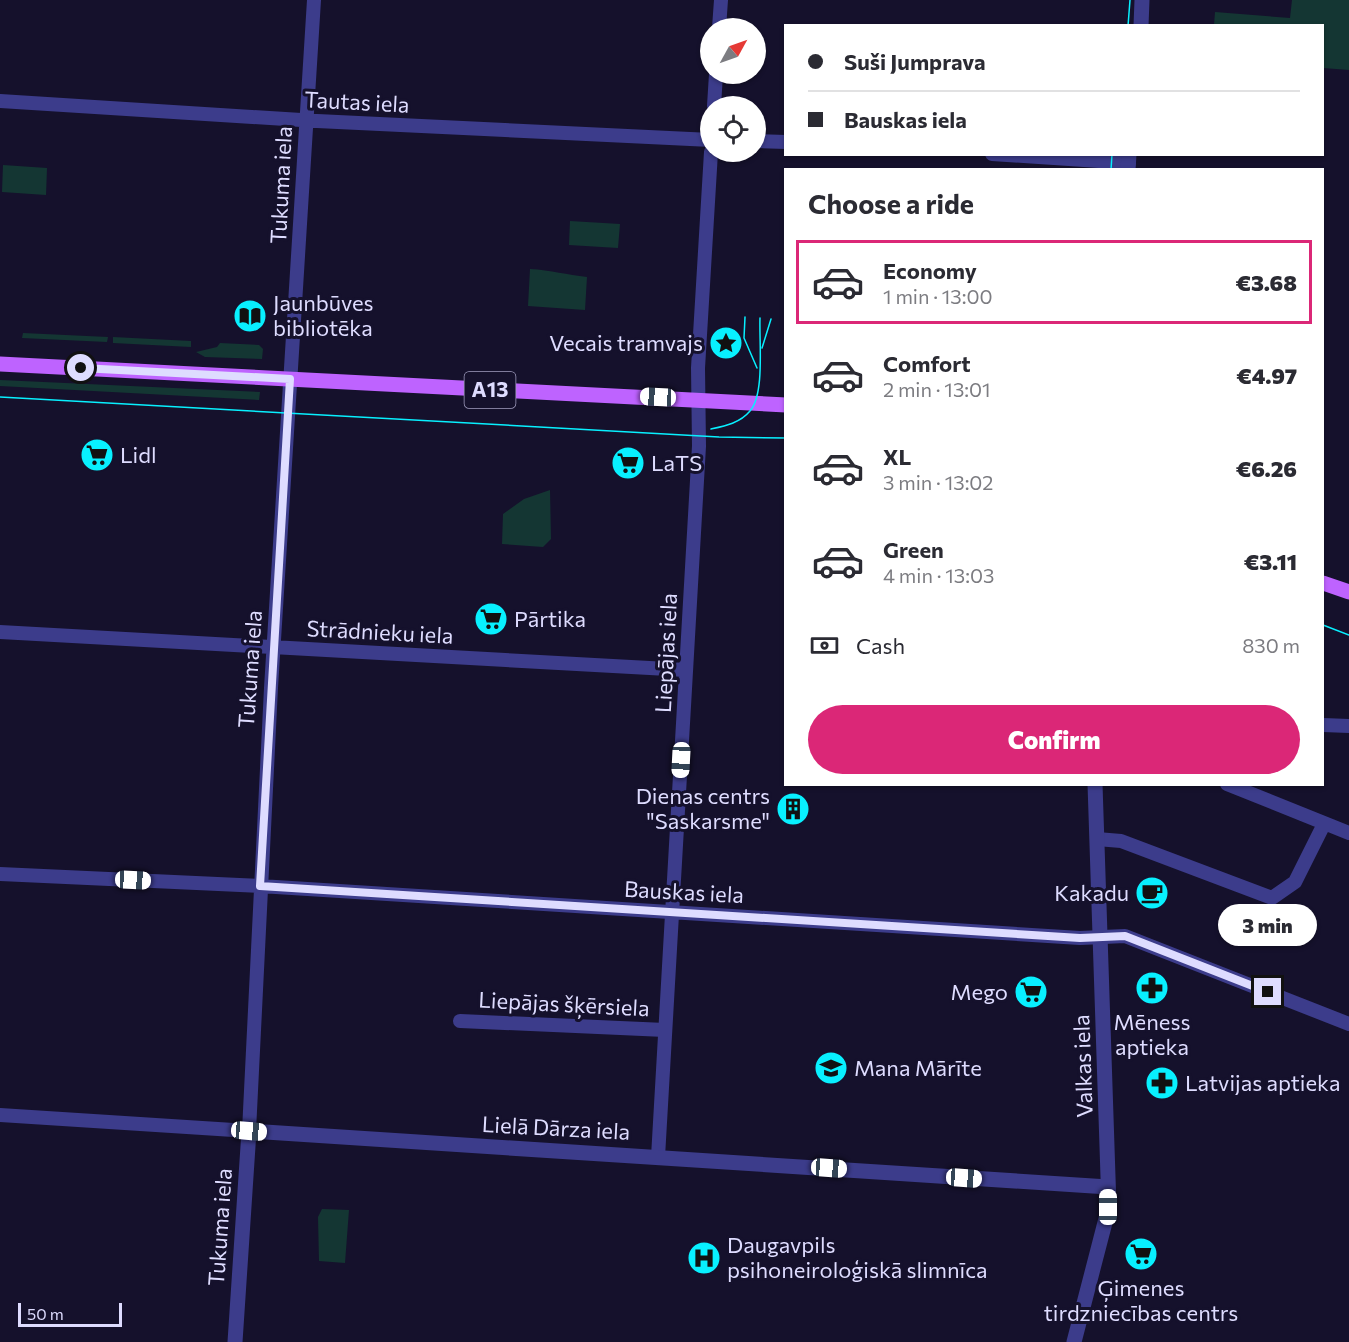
<!DOCTYPE html>
<html lang="en">
<head>
<meta charset="utf-8">
<style>
  :root { --surface:#fff; --page:#f2f2f3; --text:#2b2b33; --muted:#7c7c81; --line:#e1e1e2; --accent:#db2777 }
  body { margin:0; font-family:Commissioner,sans-serif; background:var(--page); color:var(--text); height:100vh; display:flex; flex-direction:column; font-size:22px; white-space:nowrap }
  * { box-sizing:border-box; margin:0 }
  p { font-size:20px; color:var(--muted) }
  .icon { flex:none; width:33px; height:33px; fill:none; stroke:currentColor; stroke-width:2; stroke-linecap:round; stroke-linejoin:round }
  .map { position:relative; flex:1; overflow:hidden }
  .details { position:absolute; left:784px; top:168px; width:540px; height:618px; display:flex; flex-direction:column; background:var(--surface); border-radius:0px; box-shadow:0 2px 4px #0004 }
  .details>* { flex:none }
  .guide { position:absolute; left:784px; top:24px; width:540px; height:132px; border-radius:0px; box-shadow:0 2px 4px #0004; display:grid; align-content:center; height:132px; padding:0 24px; background:var(--surface) }
  .needle { width:39px; rotate:50deg }
  .buttons { position:absolute; left:700px; top:18px; display:grid; gap:12px }
  .buttons a { display:grid; place-items:center; width:66px; height:66px; border-radius:50%; background:var(--surface); box-shadow:0 2px 4px #0004; font-size:30px }
  .scale { position:absolute; left:18px; bottom:15px; width:104px; box-sizing:border-box; padding-left:6px; border:3px solid #dedcff; border-top:0; font-size:16px; line-height:21px; white-space:nowrap; color:#dedcff; -webkit-text-stroke:4px #15112c; paint-order:stroke }
  .end { position:absolute; width:27px; height:27px; margin:-14px; border:8px solid #dedcff; background:#111; box-shadow:0 0 0 3px #111 }
  .from { border-radius:50% }
  .bubble { position:absolute; height:42px; border-radius:21px; background:var(--surface); box-shadow:0 2px 4px #0004; font-size:20px; font-weight:800; line-height:42px; text-align:center }
  .car { position:absolute; width:18px; height:36px; margin:-18px -9px; border-radius:8px; box-shadow:0 0 4px 2px #0007; background:linear-gradient(#fff 24%,#345 0 40%,#fff 0 76%,#345 0 86%,#fff 0) }
  .guide b { display:flex; align-items:center; gap:21px; height:57px; font-size:22px }
  .guide b+b { border-top:2px solid var(--line) }
  .guide i { width:15px; height:15px; background:var(--text) }
  ul { padding:0; list-style:none }
  li { display:flex; align-items:center; gap:18px; height:84px; margin:0 12px 9px; padding:0 12px; border:3px solid transparent; border-radius:0px }
  li div { flex:1 }
  li b { display:block; font-size:22px }
  li em { font-style:normal; font-weight:800 }
  li.on { border-color:var(--accent) }
  li>.icon { width:54px; height:54px; stroke-width:1.5 }
  h2 { padding:0 24px; font-size:27px; line-height:72px }
  .pay { display:flex; align-items:center; gap:15px; height:66px; padding:0 24px; font-size:22px }
  .pay p { margin-inline-start:auto }
  .button { display:flex; gap:12px; margin-top:auto; padding:12px 24px }
  .button a { flex:1; height:69px; border-radius:36px; background:var(--accent); color:#fff; font-size:24px; font-weight:800; line-height:69px; text-align:center }
  .map>svg:first-child { display:block }
</style>
</head>
<body>
<div class="map">
<svg width="1349" height="1342" viewBox="0 0 1349 1342">
  <rect width="100%" height="100%" fill="#15112c"/>
  <path fill="#143633" d="M1292,0H1349V70L1323,68V26L1214,25L1215,12L1290,18Z
    M3,165L47,168L46,195L2,192Z
    M570,221L620,224L618,248L569,245Z
    M530,269C551,270 567,275 587,277L585,310L528,306Z
    M23,333L108,337L107,342L22,338Z
    M113,337L191,341V347L113,343Z
    M220,343L259,345L263,349L262,359L205,357L196,352L217,347Z
    M0,380L260,392L259,400L0,386Z
    M550,490L551,539L543,547L502,544L503,514L524,499Z
    M322,1209L349,1210L345,1263L319,1261L318,1217Z"/>
  <g fill="none" stroke-linecap="round" stroke-linejoin="round">
    <path stroke="#3c3c8b" stroke-width="14" d="M719,28L721,0
      M0,101L317,121L711,140
      M714,106L716,74
      M756,141L786,142
      M992,154L1129,163
      M0,632L686,670
      M1323,725L1349,726
      M1227,784L1349,833
      M1097,839L1121,841L1272,898L1295,882L1324,824
      M0,874L260,886L1080,938L1125,936L1349,1024
      M460,1021L665,1030
      M0,1115L249,1131L271,688L314,0
      M658,1157L699,446L698,368L711,152"/>
    <path stroke="#3c3c8b" stroke-width="15" d="M1141,26L1142,0
      M1128,170L1129,154
      M235,1342L249,1131L1108,1187
      M1074,1342L1109,1207L1095,784"/>
    <path stroke="#be63ff" stroke-width="15" d="M0,364L786,405
      M1323,583L1349,592"/>
    <path stroke="#08f0ff" stroke-width="1.5" d="M1128,26L1130,0
      M1111,170L1112,154
      M745,317L744,338L757,368
      M762,348L771,319
      M0,397L719,437L786,438
      M711,429C725,426 740,423 750,411C765,394 759,341 760,318
      M1323,625L1349,635"/>
  </g>
  <g fill="none" stroke-linecap="round" stroke-linejoin="round">
    <path stroke="#dedcff" stroke-width="8" d="M81,368L290,379L260,886L1080,938L1125,936L1268,992"/>
  </g>
  <defs>
    <g id="library-disc" transform="scale(1.725)"><circle r="9.5" fill="#08f0ff" stroke="#15112c"/><path d="M-6-4Q-3-5.5-.7-3.5V5Q-3 3-6 4ZM6-4Q3-5.5 .7-3.5V5Q3 3 6 4Z" fill="#111"/></g>
    <g id="sight-disc" transform="scale(1.725)"><circle r="9.5" fill="#08f0ff" stroke="#15112c"/><path d="M0-6L1.8-2.2L6-1.7L2.9 1.2L3.7 5.4L0 3.3L-3.7 5.4L-2.9 1.2L-6-1.7L-1.8-2.2Z" fill="#111"/></g>
    <g id="supermarket-disc" transform="scale(1.725)"><circle r="9.5" fill="#08f0ff" stroke="#15112c"/><path d="M-6-5.5h2.5l.6 2H6L4.5 2H-2.5L-4.4-4H-6ZM-1.5 3.2a1.3 1.3 0 1 0 .1 0ZM3 3.2a1.3 1.3 0 1 0 .1 0Z" fill="#111"/></g>
    <g id="building-disc" transform="scale(1.725)"><circle r="9.5" fill="#08f0ff" stroke="#15112c"/><path d="M-4-6H4V6H1V3H-1V6H-4ZM-2.5-4.3h1.7v1.8h-1.7ZM.8-4.3h1.7v1.8H.8ZM-2.5-1h1.7V.8h-1.7ZM.8-1h1.7V.8H.8Z" fill="#111"/></g>
    <g id="cafe-disc" transform="scale(1.725)"><circle r="9.5" fill="#08f0ff" stroke="#15112c"/><path d="M-5.5-4.5H6V0H3Q3 3.5 0 3.5H-2.5Q-5.5 3.5-5.5 0ZM3-3.2v2h1.7v-2ZM-6 4.5H4V6H-6Z" fill="#111"/></g>
    <g id="pharmacy-disc" transform="scale(1.725)"><circle r="9.5" fill="#08f0ff" stroke="#15112c"/><path d="M-2-6h4v4h4v4h-4v4h-4v-4h-4v-4h4Z" fill="#111"/></g>
    <g id="school-disc" transform="scale(1.725)"><circle r="9.5" fill="#08f0ff" stroke="#15112c"/><path d="M0-5L7-2L0 1L-7-2ZM-4 1L0 2.5L4 1V4Q0 6-4 4Z" fill="#111"/></g>
    <g id="hospital-disc" transform="scale(1.725)"><circle r="9.5" fill="#08f0ff" stroke="#15112c"/><path d="M-5-5h3v3.5h4V-5h3V5h-3V1.5h-4V5h-3Z" fill="#111"/></g>
  </defs>
  <g fill-rule="evenodd">
    <use href="#library-disc" x="250" y="316"/>
    <use href="#sight-disc" x="726" y="343"/>
    <use href="#supermarket-disc" x="97" y="455"/>
    <use href="#supermarket-disc" x="628" y="463"/>
    <use href="#supermarket-disc" x="491" y="619"/>
    <use href="#building-disc" x="793" y="809"/>
    <use href="#cafe-disc" x="1152" y="893"/>
    <use href="#pharmacy-disc" x="1152" y="988"/>
    <use href="#supermarket-disc" x="1031" y="992"/>
    <use href="#school-disc" x="831" y="1068"/>
    <use href="#pharmacy-disc" x="1162" y="1083"/>
    <use href="#supermarket-disc" x="1141" y="1254"/>
    <use href="#hospital-disc" x="704" y="1258"/>
  </g>
  <g text-anchor="middle" stroke-width="6" stroke-linejoin="round" paint-order="stroke">
    <rect fill="#15112c" stroke="#a29fc0" stroke-width="1.5" x="464.5" y="372" width="51" height="36" rx="4.5"/>
    <g font-size="21" font-weight="bold" fill="#dedcff">
      <text x="490" y="397">A13</text>
    </g>
    <g font-size="22" fill="#dedcff" stroke="#15112c">
      <text transform="translate(357 102) rotate(3)" y="8">Tautas iela</text>
      <text transform="translate(281 185) rotate(-87)" y="8">Tukuma iela</text>
      <text transform="translate(380 632) rotate(3)" y="8">Strādnieku iela</text>
      <text transform="translate(666 653) rotate(-87)" y="8">Liepājas iela</text>
      <text transform="translate(250 669) rotate(-86)" y="8">Tukuma iela</text>
      <text transform="translate(684 892) rotate(3)" y="8">Bauskas iela</text>
      <text transform="translate(564 1004) rotate(3)" y="8">Liepājas šķērsiela</text>
      <text transform="translate(1083 1066) rotate(-92)" y="8">Valkas iela</text>
      <text transform="translate(556 1128) rotate(3)" y="8">Lielā Dārza iela</text>
      <text transform="translate(220 1227) rotate(-86)" y="8">Tukuma iela</text>
    </g>
    <g font-size="22" fill="#dedcff" stroke="#15112c" text-anchor="start">
      <text x="273" y="311">Jaunbūves<tspan x="273" dy="25">bibliotēka</tspan></text>
      <text x="703" y="351" text-anchor="end">Vecais tramvajs</text>
      <text x="120" y="463">Lidl</text>
      <text x="651" y="471">LaTS</text>
      <text x="514" y="627">Pārtika</text>
      <text x="770" y="804" text-anchor="end">Dienas centrs<tspan x="770" dy="25">"Saskarsme"</tspan></text>
      <text x="1129" y="901" text-anchor="end">Kakadu</text>
      <text x="1008" y="1000" text-anchor="end">Mego</text>
      <text x="1152" y="1030" text-anchor="middle">Mēness<tspan x="1152" dy="25">aptieka</tspan></text>
      <text x="854" y="1076">Mana Mārīte</text>
      <text x="1185" y="1091">Latvijas aptieka</text>
      <text x="727" y="1253">Daugavpils<tspan x="727" dy="25">psihoneiroloģiskā slimnīca</tspan></text>
      <text x="1141" y="1296" text-anchor="middle">Ģimenes<tspan x="1141" dy="25">tirdzniecības centrs</tspan></text>
    </g>
  </g>
</svg>
<div class="buttons">
<a><svg class="needle" viewBox="-14 -14 28 28"><path d="M0-13l5 13h-10z" fill="#e53935"/><path d="M0 13l5-13h-10z" fill="#7c7c81"/></svg></a>
<a><svg class="icon" aria-label="locate" viewBox="0 0 24 24"><circle cx="12" cy="12" r="6"/><path d="M12 2v4M12 18v4M2 12h4M18 12h4"/></svg></a>
</div>
<div class="scale">50 m</div>
<i class="end from" style="left:81px;top:368px"></i>
<i class="end" style="left:1268px;top:992px"></i>
<div class="bubble" style="left:1218px;top:904px;width:99px">3 min</div>
<i class="car" style="left:658px;top:397px;rotate:273deg"></i>
<i class="car" style="left:681px;top:760px;rotate:183deg"></i>
<i class="car" style="left:133px;top:880px;rotate:93deg"></i>
<i class="car" style="left:249px;top:1131px;rotate:95deg"></i>
<i class="car" style="left:829px;top:1168px;rotate:94deg"></i>
<i class="car" style="left:964px;top:1178px;rotate:94deg"></i>
<i class="car" style="left:1108px;top:1207px;rotate:0deg"></i>
<div class="guide">
<b><i class="from"></i>Suši Jumprava</b>
<b><i></i>Bauskas iela</b>
</div>
<section class="details">
<h2>Choose a ride</h2>
<ul>
<li class="on"><svg class="icon" aria-label="car" viewBox="0 0 24 24"><path d="M5 17H2v-5l4-1 3-4h7l3 4 3 1v5h-3M9 17h6M6 11h13"/><circle cx="7" cy="17" r="2"/><circle cx="17" cy="17" r="2"/></svg><div><b>Economy</b><p>1 min · 13:00</p></div><em>€3.68</em></li>
<li><svg class="icon" aria-label="car" viewBox="0 0 24 24"><path d="M5 17H2v-5l4-1 3-4h7l3 4 3 1v5h-3M9 17h6M6 11h13"/><circle cx="7" cy="17" r="2"/><circle cx="17" cy="17" r="2"/></svg><div><b>Comfort</b><p>2 min · 13:01</p></div><em>€4.97</em></li>
<li><svg class="icon" aria-label="car" viewBox="0 0 24 24"><path d="M5 17H2v-5l4-1 3-4h7l3 4 3 1v5h-3M9 17h6M6 11h13"/><circle cx="7" cy="17" r="2"/><circle cx="17" cy="17" r="2"/></svg><div><b>XL</b><p>3 min · 13:02</p></div><em>€6.26</em></li>
<li><svg class="icon" aria-label="car" viewBox="0 0 24 24"><path d="M5 17H2v-5l4-1 3-4h7l3 4 3 1v5h-3M9 17h6M6 11h13"/><circle cx="7" cy="17" r="2"/><circle cx="17" cy="17" r="2"/></svg><div><b>Green</b><p>4 min · 13:03</p></div><em>€3.11</em></li>
</ul>
<div class="pay"><svg class="icon" aria-label="cash" viewBox="0 0 24 24"><path d="M3 7h18v10H3z"/><circle cx="12" cy="12" r="2"/></svg>Cash<p>830 m</p></div>
<div class="button"><a>Confirm</a></div>
</section>
</div>
</body>
</html>
